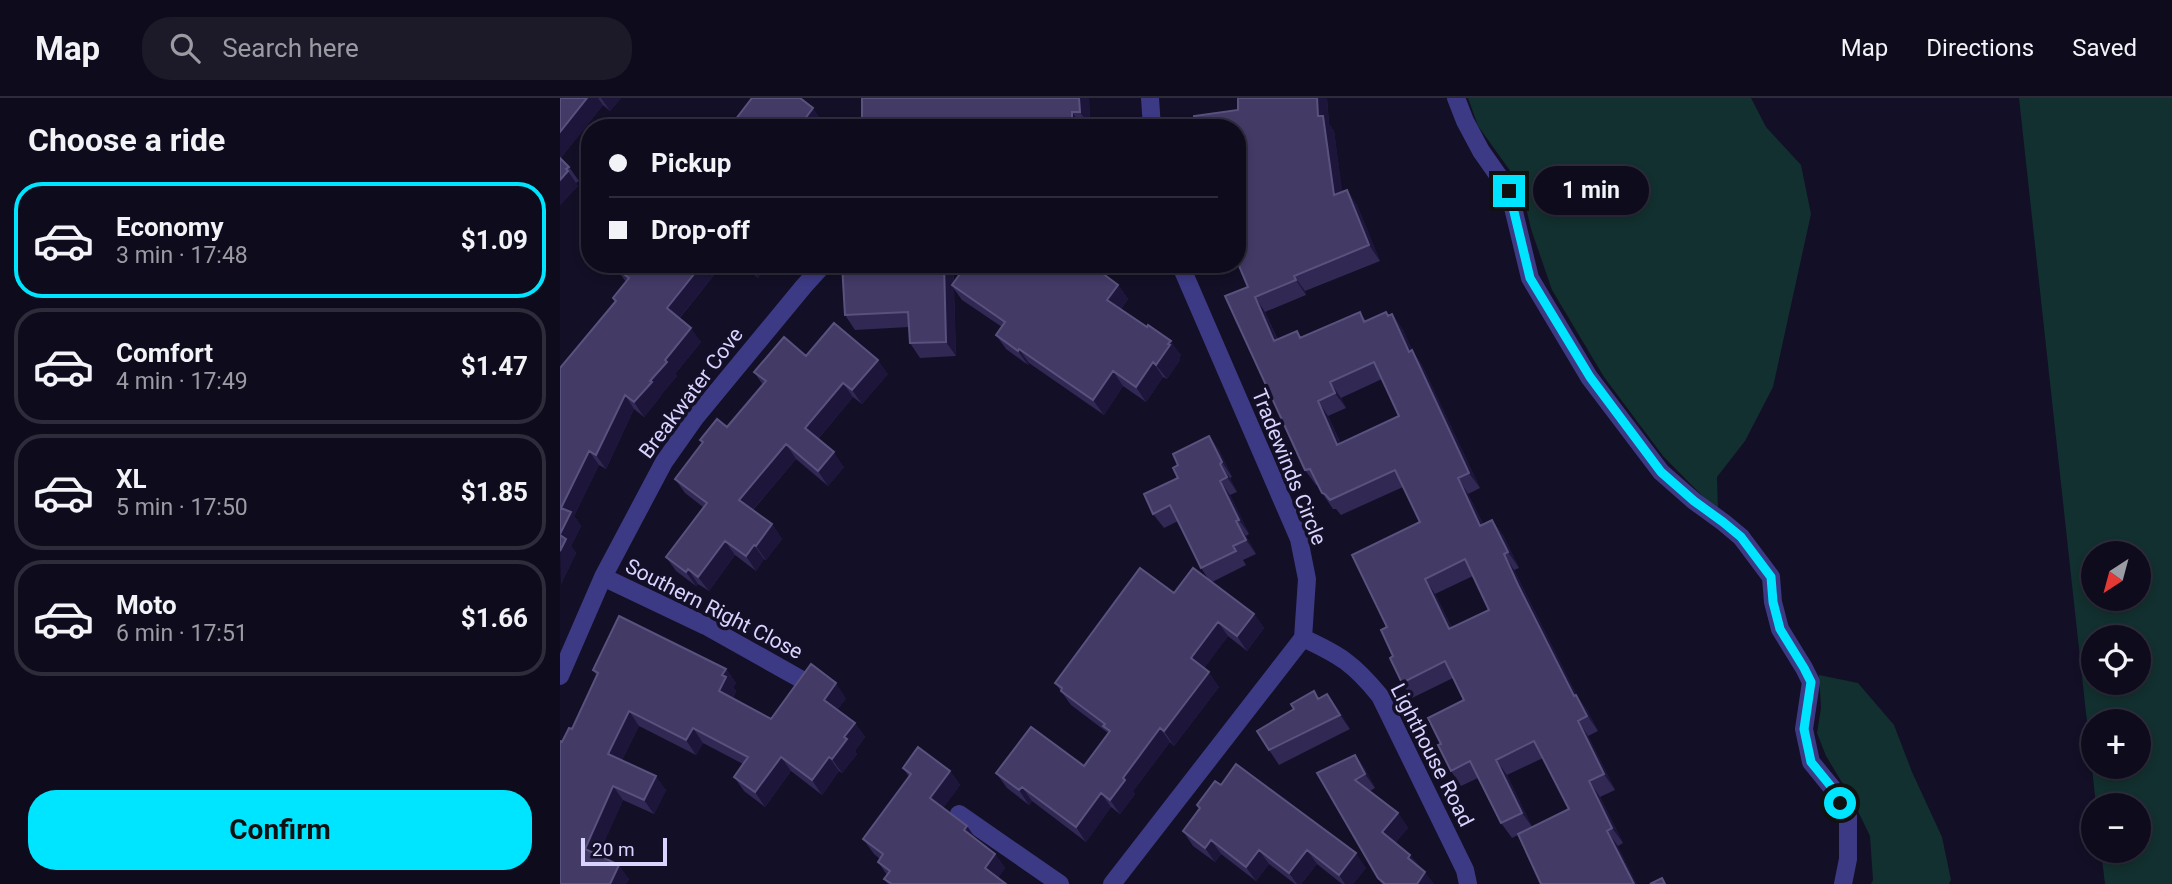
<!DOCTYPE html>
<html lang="en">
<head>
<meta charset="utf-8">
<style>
  :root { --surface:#0e0b1c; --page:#1c1929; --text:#f1f3f6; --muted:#9b9ba3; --line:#2e2b3b; --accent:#00e5ff }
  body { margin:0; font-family:Roboto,sans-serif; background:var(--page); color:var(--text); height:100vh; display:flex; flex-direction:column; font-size:26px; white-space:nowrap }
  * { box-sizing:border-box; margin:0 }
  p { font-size:23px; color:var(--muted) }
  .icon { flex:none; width:38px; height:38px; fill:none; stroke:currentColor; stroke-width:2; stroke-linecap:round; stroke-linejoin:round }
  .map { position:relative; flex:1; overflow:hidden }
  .drawer { display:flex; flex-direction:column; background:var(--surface); width:560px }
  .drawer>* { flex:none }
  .banner { position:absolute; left:21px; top:21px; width:665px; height:154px; border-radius:28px; box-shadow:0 4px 10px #0003,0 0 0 2px var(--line); display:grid; align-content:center; height:154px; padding:0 28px; background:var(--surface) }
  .needle { width:46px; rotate:216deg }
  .buttons { position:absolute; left:1521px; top:443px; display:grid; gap:14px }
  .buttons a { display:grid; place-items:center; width:70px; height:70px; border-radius:50%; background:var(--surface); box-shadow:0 4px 10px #0003,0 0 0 2px var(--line); font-size:35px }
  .scale { position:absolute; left:21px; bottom:18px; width:86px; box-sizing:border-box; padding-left:7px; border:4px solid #d9d4ff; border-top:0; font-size:19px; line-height:24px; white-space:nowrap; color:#d9d4ff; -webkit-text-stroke:5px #130f26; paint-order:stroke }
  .end { position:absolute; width:32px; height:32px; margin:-16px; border:9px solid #00e5ff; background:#111; box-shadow:0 0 0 4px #111 }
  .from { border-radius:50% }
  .bubble { position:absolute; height:49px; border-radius:24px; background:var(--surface); box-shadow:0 4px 10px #0003,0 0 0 2px var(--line); font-size:23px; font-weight:700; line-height:49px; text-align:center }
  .banner b { display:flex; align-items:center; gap:24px; height:66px; font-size:26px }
  .banner b+b { border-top:2px solid var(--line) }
  .banner i { width:18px; height:18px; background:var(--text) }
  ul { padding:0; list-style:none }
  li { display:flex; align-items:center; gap:21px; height:116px; margin:0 14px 10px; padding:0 14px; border:4px solid var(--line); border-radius:28px }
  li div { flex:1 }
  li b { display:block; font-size:26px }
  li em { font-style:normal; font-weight:700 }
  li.current { border-color:var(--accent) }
  li>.icon { width:63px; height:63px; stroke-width:1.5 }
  h2 { padding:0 28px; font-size:32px; line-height:84px }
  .primary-button { display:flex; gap:14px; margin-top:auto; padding:14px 28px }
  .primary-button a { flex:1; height:80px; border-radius:28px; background:var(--accent); color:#111; font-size:28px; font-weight:700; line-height:80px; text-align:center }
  header { display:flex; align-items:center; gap:42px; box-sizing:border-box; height:98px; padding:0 35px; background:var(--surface); border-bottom:2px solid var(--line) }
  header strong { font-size:33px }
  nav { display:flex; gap:38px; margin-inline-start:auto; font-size:24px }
  .search { width:490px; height:63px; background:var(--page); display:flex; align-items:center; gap:18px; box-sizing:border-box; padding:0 24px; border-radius:28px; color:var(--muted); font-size:26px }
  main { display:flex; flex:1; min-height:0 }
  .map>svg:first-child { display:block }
</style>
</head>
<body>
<header>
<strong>Map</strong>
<div class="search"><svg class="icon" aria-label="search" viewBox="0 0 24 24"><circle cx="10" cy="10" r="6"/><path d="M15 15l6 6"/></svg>Search here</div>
<nav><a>Map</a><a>Directions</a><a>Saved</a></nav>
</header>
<main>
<section class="drawer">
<h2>Choose a ride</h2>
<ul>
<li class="current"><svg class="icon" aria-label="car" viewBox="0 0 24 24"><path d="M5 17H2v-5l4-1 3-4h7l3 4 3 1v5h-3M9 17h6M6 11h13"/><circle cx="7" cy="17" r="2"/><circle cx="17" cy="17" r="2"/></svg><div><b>Economy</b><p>3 min · 17:48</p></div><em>$1.09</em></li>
<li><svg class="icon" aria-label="car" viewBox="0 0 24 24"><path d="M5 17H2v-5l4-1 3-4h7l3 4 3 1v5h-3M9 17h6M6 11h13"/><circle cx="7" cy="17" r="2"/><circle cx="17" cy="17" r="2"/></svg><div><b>Comfort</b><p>4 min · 17:49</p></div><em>$1.47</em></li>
<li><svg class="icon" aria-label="car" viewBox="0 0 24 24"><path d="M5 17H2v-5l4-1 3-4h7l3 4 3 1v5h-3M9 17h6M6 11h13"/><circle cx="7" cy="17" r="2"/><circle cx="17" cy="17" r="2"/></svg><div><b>XL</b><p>5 min · 17:50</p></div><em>$1.85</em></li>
<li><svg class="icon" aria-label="car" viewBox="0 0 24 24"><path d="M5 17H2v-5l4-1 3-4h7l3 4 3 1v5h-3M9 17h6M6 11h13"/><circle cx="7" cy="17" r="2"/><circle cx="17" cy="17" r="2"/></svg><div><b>Moto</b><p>6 min · 17:51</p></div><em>$1.66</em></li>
</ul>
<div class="primary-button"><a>Confirm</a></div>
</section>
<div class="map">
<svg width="1612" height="786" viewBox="0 0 1612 786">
  <rect width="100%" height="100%" fill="#130f26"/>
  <path fill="#12302f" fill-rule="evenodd" d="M908,0H1191L1206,29L1241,67L1251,116L1213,289L1185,343L1157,379L1158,414L1103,358L1044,279L992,192L971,131L961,88L918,28Z
    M1459,0H1612V786H1545L1541,753L1578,752V707H1536ZM1533,455H1578V500H1533ZM1578,539V584H1533V539ZM1533,623H1578V668H1533Z
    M1259,577L1298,585L1334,627L1352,674L1382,739L1391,782L1389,786H1311L1313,782L1310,738L1292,701L1266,658L1257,635L1261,610Z"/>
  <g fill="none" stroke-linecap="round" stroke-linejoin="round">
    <path stroke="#3d3a85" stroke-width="18" d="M590,0L592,30
      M896,0L905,23L921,53L949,93L970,180L1029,279L1101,374L1134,403L1163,424L1181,439L1211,479L1213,504L1220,531L1244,570L1251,584L1244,631L1251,664L1273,691L1288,719V761L1283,786
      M43,479L146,528L244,583
      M743,540C780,557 794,566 820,598L905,772L908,786
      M0,578L43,479L104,364L135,320L244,188L264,166
      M399,716L500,786
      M552,786L743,540L747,481L739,441L620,166"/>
  </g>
  <path fill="#312854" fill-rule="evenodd" d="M0,0H61L50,13L43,7L0,61L9,69L19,83L16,85L18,88L0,107Z
    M529,0L530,28H522V30H302Z
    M678,0H767L769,26L774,33L782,94L787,92L797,107L820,163L745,193L746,197L705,214L718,242L737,233L742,240L800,214L806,223L826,214L829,218L832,216L843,232L853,254L862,267L920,390L908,396L923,426L932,422L943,437L959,470L954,472L1017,598L1027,612L1038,633L1028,638L1055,692L1040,699L1063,745L1058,748L958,737L952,740L941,725L918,680L901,688L891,673L881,646L904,602L893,580L852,600L842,585L833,558L827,529L860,424L843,389L781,417L776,411H773L762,395L758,387H756L745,372L688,189L677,165ZM822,281L839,318L781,346L768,318L786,310L781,300ZM913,478L929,512L892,530L875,496ZM983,660L1009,711L972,729L947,677Z
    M59,166H163L119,221L141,244L115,276L117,278L101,297V298L84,319L74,311L46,371L39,367L14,418L21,428L11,448L16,455L1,486L0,270L56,204L53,200L66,184L56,170Z
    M181,166H209L198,180Z
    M282,166H393L394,184L482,172L558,187L568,201L561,211L621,257L619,260L620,262L607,281L603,279L586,304L563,288L544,317L469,265L468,267L446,251L436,237L442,229L402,202L394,191L396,258L360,260L350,245L349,229L295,232L285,217Z
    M655,166H674L659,172Z
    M246,258L328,276L302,306L293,299L258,341L284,369L268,388L236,361L193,412L212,426L222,441L206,462L204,461L196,473L175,457L149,493L138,486L136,488L116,473L106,459L143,409L125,395L115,381L142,345L140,342L167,329L203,287L194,274Z
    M649,338L659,352L672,379L670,380L677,394L670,397L689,436L686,438L696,456L683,462L686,467L652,484L694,516L704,530L687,553L668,538L644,570L659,589L614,648L610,644L573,693L575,696L560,716L551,709L526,744L472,703L469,707L447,690L436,675L524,668L548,635L511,607L495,585L614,495L649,482L641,470L618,423L604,430L593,416L618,380V367Z
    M166,571L176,585L173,590L176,593L173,600L211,621L286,600L277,612L295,625L305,639L295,653L297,656L282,675L279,673L262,697L231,673L205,709L184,693L174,679L183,666L143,645L136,657L79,628L62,662L106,692L94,716L63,702L38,757L69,781L66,786H0L2,644L12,631L37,578L33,572Z
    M754,593L759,600L767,596L790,631L719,667L709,652L734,611Z
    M795,657L805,671L815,690L810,693L838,715L848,730L835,745L850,757L874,786H822L818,780L757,675Z
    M343,670L390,673L400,687L383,710L416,742L435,756L445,770L438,780L446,786H328L324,781L327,777L318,764L320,761L314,756L303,741L349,679Z
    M661,687L806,770L793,786H782L757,766L741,786H735L709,766L696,783L661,756L655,764L633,748L623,733L640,711L637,707Z"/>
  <path fill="#1d163a" d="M27,0H38L43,7L0,61V34Z
    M41,0H61L50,13Z
    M519,0H529L530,28L520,14Z
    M757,0H767L769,26L774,33L785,112L774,97L758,18Z
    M253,10L263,24L259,30H238Z
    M512,14L522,28V30H512Z
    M8,73L18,88L0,107V82Z
    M787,92L797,107L820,163L809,147Z
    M142,166H163L116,224L107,210Z
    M188,166H209L198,180Z
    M384,166H393L394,189L392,187L394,191L396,258L386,244Z
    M734,178L745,193L746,197L736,182Z
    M558,187L568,201L557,216L547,202Z
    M695,199L705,214L725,259L714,243Z
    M832,216L843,232L853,254L862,267L920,390L909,375L849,254Z
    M131,230L141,244L115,276L117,278L101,297V298L84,319L74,304L105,262Z
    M611,243L621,257L619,260L620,262L607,281L596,267Z
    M459,251L469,265L468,267L458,253Z
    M318,262L328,276L302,306L292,292Z
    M593,264L603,279L586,304L576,289Z
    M553,273L563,288L544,317L533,302Z
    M770,284L781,300L786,310L775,295Z
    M283,285L293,299L255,344L245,330Z
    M65,297L74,311L46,371L36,357Z
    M758,303L768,318L788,363L777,347Z
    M649,338L659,352L672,379L662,364Z
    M226,346L236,361L189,416L179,402Z
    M29,353L39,367L14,418L21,428L11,448L16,455L1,486L0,438L1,410Z
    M274,354L284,369L268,388L258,373Z
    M660,366L670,380L677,394L667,379Z
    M898,380L908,396L931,443L920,428Z
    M660,383L670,397L689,436L679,422Z
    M932,422L943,437L959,470L948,454Z
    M676,423L686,438L696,456L686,442Z
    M212,426L222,441L206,462L196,448Z
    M165,443L175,457L149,493L138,479Z
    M194,447L204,461L196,473L186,458Z
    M944,456L954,472L1017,598L1027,612L1038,633L1014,598Z
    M128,471L138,486L136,488L126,474Z
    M865,481L875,496L900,547L889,531Z
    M694,516L704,530L687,553L677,538Z
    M658,524L668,538L641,575L631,560Z
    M166,571L176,585L173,590L176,593L169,607L159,593L162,577Z
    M649,574L659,589L614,648L604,633Z
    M276,585L286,600L274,616L264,602Z
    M767,596L778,610L790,631L780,617Z
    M69,613L79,628L58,670L48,656Z
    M1018,623L1028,638L1055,692L1044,676Z
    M295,625L305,639L295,653L297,656L282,675L272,661L284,639Z
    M133,630L143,645L136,657L126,642Z
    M600,630L610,644L573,693L575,696L560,716L550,702L563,680Z
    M795,657L805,671L815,690L805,676Z
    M221,659L231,673L205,709L195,694Z
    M269,659L279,673L262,697L252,682Z
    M936,662L947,677L973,730L962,715Z
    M390,673L400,687L380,714L370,700Z
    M96,678L106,692L94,716L84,702Z
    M1029,683L1040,699L1063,745L1052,730Z
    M53,688L63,702L35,765L25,751Z
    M462,689L472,703L469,707L459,692Z
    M541,695L551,709L526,744L516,729Z
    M838,715L848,730L832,749L822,734Z
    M407,728L417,742L404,732Z
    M1047,733L1058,748L1077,786H1074Z
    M651,742L661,756L655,764L645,750Z
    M699,752L709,766L696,783L686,769Z
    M747,752L757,766L741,786H737L729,775Z
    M796,755L806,770L793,786H785L779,777Z
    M435,756L445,770L435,785L425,770Z
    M850,757L861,771L848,760Z
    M59,767L69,781L66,786H50Z
    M865,774L874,786H857Z"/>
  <path fill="#433a66" stroke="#5a527e" stroke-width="2" fill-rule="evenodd" d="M0,0H27L0,34Z
    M192,0H240L253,10L238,30H169Z
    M302,0H519L520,14H512V30H302Z
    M678,0H757L758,18H763L774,97L787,92L809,147L734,178L736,182L695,199L714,243L737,233L740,240L800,214L804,224L826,214L828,218L832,216L849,254L852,252L909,375L898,380L920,428L932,422L948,454L944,456L958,487L1014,598L1016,597L1027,618L1018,623L1044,676L1029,683L1052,730L1047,733L1074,786H981L958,736L1009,711L974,643L936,662L962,715L941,725L910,663L891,673L878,647L881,646L868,620L904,602L885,563L842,585L830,560L833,558L821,532L827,529L792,457L860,424L835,372L770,402L765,396L762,395L750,371L745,372L665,198L688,189L677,163V30H635L634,18L678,12ZM814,264L839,318L777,347L758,303L775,295L770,284ZM905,461L929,512L889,531L865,481Z
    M0,60L9,69L6,71L8,73L0,82Z
    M59,166H142L107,210L131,230L105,262L107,264L90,283L92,284L74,304L65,297L36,357L29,353L1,410L11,414L0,436V270L56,203L53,200L69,180L56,170Z
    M282,166H384L386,244L350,245L348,214L285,217Z
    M407,166H473L482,172L486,166H530L558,187L547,202L587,229L588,227L611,243L608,246L610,247L596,267L593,264L576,289L553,273L533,302L459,251L458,253L436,237L445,224L392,187Z
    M274,225L318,262L292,292L283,285L245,330L274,354L258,373L226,346L179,402L212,426L196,448L194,447L186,458L165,443L138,479L128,471L126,474L106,459L147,405L115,381L143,344L140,342L157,321L167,329L206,283L194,274L224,239L246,258Z
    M649,338L662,364L660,366L667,379L660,383L679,422L676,423L686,442L673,448L676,453L641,470L610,407L593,416L584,396L618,380L613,370L618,367L613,356Z
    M0,437L6,441L0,453Z
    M580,470L614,495L633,470L694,516L677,538L658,524L631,560L649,574L604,633L600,630L563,680L565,682L550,702L541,695L516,729L462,689L459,692L436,675L471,629L524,668L550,633L543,628L545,626L501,593L502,590L495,585Z
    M59,518L166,571L162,577L166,579L159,593L211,621L251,566L276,585L264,602L295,625L284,639L287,641L272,661L269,659L252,682L221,659L195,694L174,679L188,659L133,630L126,642L69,613L48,656L96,678L84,702L53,688L25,751L59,767L50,786H0V643L2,644L9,630L12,631L38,575L33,572Z
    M754,593L758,601L767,596L780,617L709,652L697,633L734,611L731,606Z
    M358,649L390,673L370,700L407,728L404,732L435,756L425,770L446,786H332L324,781L330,773L318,764L323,756L303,741L351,676L343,670Z
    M795,657L805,676L795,682L838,715L822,734L850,757L848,760L865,774L857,786H825L818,780L757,675Z
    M676,666L796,755L779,777L747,752L729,775L699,752L686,769L651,742L645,750L623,733L640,710L637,707L655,683L661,687Z
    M1102,780L1105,786H1090Z"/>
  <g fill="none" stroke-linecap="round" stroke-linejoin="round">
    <path stroke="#00e5ff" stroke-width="9" d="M949,93L970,180L1030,279L1101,374L1134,403L1163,424L1181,439L1211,479L1213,504L1220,531L1244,570L1251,584L1244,631L1251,664L1273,691L1280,705"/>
  </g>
  <g text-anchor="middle" stroke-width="7" stroke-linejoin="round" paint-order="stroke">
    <g font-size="21" fill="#d9d4ff" stroke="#130f26">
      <text transform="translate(131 295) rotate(-53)" y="7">Breakwater Cove</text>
      <text transform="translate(729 369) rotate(68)" y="7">Tradewinds Circle</text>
      <text transform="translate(154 511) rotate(27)" y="7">Southern Right Close</text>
      <text transform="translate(872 657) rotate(63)" y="7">Lighthouse Road</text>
    </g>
  </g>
</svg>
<div class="buttons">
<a><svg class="needle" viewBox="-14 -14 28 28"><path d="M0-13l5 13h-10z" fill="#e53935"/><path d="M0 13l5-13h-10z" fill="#9b9ba3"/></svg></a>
<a><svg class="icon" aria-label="locate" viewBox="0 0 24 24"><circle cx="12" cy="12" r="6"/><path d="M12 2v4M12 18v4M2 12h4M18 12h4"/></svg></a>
<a>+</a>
<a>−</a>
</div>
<div class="scale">20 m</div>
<i class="end from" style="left:1280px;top:705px"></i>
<i class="end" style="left:949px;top:93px"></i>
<div class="bubble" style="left:973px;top:68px;width:116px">1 min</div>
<div class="banner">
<b><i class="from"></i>Pickup</b>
<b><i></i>Drop-off</b>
</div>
</div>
</main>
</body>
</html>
